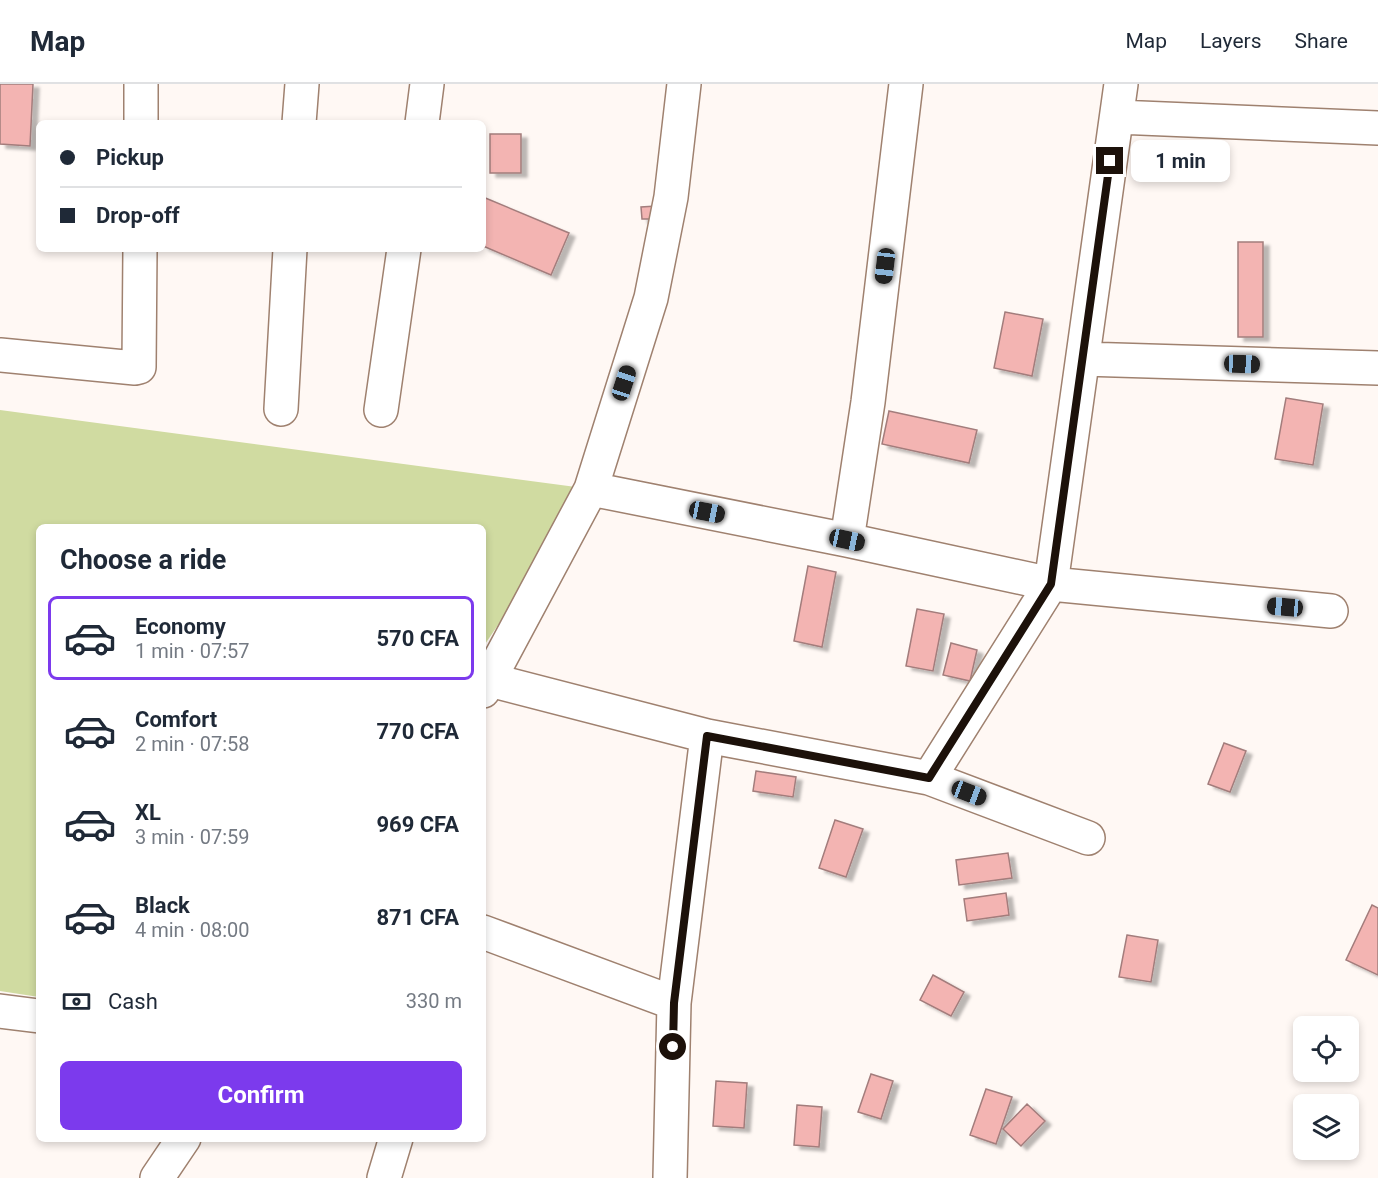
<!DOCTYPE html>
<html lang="en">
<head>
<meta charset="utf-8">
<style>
  :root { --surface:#fff; --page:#f2f2f3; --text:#1f2937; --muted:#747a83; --line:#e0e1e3; --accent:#7c3aed }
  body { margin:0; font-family:Roboto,sans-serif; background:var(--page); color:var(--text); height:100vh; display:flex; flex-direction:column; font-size:22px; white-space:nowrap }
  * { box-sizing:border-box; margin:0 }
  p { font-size:20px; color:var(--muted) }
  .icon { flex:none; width:33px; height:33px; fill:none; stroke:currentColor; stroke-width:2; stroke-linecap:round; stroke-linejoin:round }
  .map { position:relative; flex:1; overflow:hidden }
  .details { position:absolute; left:36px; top:440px; width:450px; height:618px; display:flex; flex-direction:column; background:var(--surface); border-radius:9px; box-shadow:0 3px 9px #0003 }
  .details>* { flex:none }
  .hud { position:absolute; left:36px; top:36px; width:450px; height:132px; border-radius:9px; box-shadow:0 3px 9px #0003; display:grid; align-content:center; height:132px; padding:0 24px; background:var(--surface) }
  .controls { position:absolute; left:1293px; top:932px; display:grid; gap:12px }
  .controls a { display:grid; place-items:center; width:66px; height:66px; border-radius:9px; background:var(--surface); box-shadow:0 3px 9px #0003; font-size:30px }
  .end { position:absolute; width:27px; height:27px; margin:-14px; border:8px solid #1c110a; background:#fff; box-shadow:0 0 0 3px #fff }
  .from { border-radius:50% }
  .bubble { position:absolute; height:42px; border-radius:9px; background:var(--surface); box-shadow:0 3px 9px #0003; font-size:20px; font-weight:700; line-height:42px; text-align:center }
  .car { position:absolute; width:18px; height:36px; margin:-18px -9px; border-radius:8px; box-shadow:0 0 4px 2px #0007; background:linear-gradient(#222 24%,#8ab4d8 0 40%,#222 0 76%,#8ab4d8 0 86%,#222 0) }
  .hud b { display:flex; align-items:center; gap:21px; height:57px; font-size:22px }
  .hud b+b { border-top:2px solid var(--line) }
  .hud i { width:15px; height:15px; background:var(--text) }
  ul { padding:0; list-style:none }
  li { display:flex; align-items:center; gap:18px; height:84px; margin:0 12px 9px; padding:0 12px; border:3px solid transparent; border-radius:9px }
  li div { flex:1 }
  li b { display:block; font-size:22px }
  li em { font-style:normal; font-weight:700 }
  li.current { border-color:var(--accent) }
  li>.icon { width:54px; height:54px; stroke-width:1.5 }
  h2 { padding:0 24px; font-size:27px; line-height:72px }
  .pay { display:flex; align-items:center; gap:15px; height:66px; padding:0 24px; font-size:22px }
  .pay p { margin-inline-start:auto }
  .primary-button { display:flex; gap:12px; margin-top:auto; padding:12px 24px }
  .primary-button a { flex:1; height:69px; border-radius:9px; background:var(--accent); color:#fff; font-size:24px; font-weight:700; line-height:69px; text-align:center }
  header { display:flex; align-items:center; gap:36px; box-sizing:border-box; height:84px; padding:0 30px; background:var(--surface); border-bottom:2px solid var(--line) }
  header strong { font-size:28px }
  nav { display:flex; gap:33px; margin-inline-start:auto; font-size:21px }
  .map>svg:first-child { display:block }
</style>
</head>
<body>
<header>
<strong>Map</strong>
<nav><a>Map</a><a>Layers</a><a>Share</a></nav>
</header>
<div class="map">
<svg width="1378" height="1094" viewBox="0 0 1378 1094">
  <defs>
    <filter id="shadow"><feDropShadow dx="6" dy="4" stdDeviation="1.5" flood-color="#0004"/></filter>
  </defs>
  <rect width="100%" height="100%" fill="#fff8f4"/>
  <path fill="#d0dba1" d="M0,326L591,405L483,563V442H39V913L0,907Z"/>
  <path fill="#f3b4b2" stroke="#a37d7c" stroke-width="1.5" filter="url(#shadow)" d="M0,0H33L30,62L0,60Z
    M490,50H521V89H490Z
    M483,113L569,149L551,191L483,162Z
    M656,122V135H642L641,123Z
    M1238,158H1263V253H1238Z
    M1005,228L1043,235L1032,292L994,284Z
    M1286,314L1323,320L1313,381L1275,375Z
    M889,327L977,346L969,379L882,360Z
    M808,482L836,488L822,563L794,557Z
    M917,525L944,530L933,587L906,582Z
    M951,559L977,566L970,597L943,591Z
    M1224,659L1246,667L1230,708L1208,700Z
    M756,687L796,693L793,713L753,707Z
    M835,736L863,745L846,793L819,784Z
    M1008,769L1012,794L959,801L956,776Z
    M1006,809L1009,831L967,837L964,815Z
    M1372,821L1378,824V891L1346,876Z
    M1127,851L1158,856L1151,898L1119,893Z
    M933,891L964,908L951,932L920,916Z
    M871,990L893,997L881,1035L858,1028Z
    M716,997L747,999L744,1044L713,1042Z
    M986,1005L1012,1013L996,1060L970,1051Z
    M1027,1020L1045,1037L1021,1062L1003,1045Z
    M797,1021L822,1023L819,1063L794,1061Z"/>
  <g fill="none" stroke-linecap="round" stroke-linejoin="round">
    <g stroke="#9f816f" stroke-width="36">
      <path id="minor" d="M1117,33L1378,44
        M141,39V0
        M299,39L302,0
        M422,39L427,0
        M0,271L135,284L139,283L140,165
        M1083,275L1378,284
        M281,325L290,165
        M381,326L404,165
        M591,405L847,456L1051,500L1331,527
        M847,456L868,318L906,0
        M490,596L707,652L929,694L1088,754
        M483,607L591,405L651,214L671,113L684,0
        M929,694L1051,500L1121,0
        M483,848L674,919
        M0,927L39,932
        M157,1094L184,1054
        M384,1094L396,1054
        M670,1094L674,919L707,652"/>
    </g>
    <use href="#minor" stroke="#fff" stroke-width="33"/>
  </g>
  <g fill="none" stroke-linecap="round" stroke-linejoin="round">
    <path stroke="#1c110a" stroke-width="8" d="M673,963L674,919L707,652L929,694L1051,500L1110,77"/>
  </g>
</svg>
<div class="controls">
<a><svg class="icon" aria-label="locate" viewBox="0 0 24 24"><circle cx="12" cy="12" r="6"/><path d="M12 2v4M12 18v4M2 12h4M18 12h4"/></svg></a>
<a><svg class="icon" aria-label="layers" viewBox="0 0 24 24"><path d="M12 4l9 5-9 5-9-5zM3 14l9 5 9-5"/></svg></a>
</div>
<i class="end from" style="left:673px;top:963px"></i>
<i class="end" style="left:1110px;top:77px"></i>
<div class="bubble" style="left:1131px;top:56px;width:99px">1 min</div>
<i class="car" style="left:885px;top:182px;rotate:187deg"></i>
<i class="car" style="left:1242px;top:280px;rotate:92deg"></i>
<i class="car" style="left:624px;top:299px;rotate:18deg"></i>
<i class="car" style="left:707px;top:428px;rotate:101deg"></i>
<i class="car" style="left:847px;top:456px;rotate:102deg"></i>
<i class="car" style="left:1285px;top:523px;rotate:275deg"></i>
<i class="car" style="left:969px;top:709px;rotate:111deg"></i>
<div class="hud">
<b><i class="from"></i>Pickup</b>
<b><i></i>Drop-off</b>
</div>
<section class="details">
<h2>Choose a ride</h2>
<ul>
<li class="current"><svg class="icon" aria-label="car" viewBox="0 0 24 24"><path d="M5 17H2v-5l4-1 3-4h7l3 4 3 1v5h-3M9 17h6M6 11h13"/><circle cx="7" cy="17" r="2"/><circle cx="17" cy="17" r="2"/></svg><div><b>Economy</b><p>1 min · 07:57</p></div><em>570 CFA</em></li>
<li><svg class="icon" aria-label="car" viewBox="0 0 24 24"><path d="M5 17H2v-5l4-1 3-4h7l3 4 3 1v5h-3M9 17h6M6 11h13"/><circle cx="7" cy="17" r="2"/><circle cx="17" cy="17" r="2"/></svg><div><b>Comfort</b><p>2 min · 07:58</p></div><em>770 CFA</em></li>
<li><svg class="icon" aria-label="car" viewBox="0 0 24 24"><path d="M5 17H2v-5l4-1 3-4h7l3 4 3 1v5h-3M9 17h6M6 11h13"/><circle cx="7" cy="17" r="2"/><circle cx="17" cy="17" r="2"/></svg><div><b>XL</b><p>3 min · 07:59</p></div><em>969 CFA</em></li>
<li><svg class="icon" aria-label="car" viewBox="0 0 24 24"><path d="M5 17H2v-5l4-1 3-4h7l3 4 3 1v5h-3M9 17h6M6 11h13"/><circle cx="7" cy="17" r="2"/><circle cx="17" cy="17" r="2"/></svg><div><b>Black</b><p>4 min · 08:00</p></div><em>871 CFA</em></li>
</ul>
<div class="pay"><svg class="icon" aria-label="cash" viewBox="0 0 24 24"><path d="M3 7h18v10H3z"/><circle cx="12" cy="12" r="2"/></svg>Cash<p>330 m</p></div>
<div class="primary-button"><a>Confirm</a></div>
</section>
</div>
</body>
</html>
